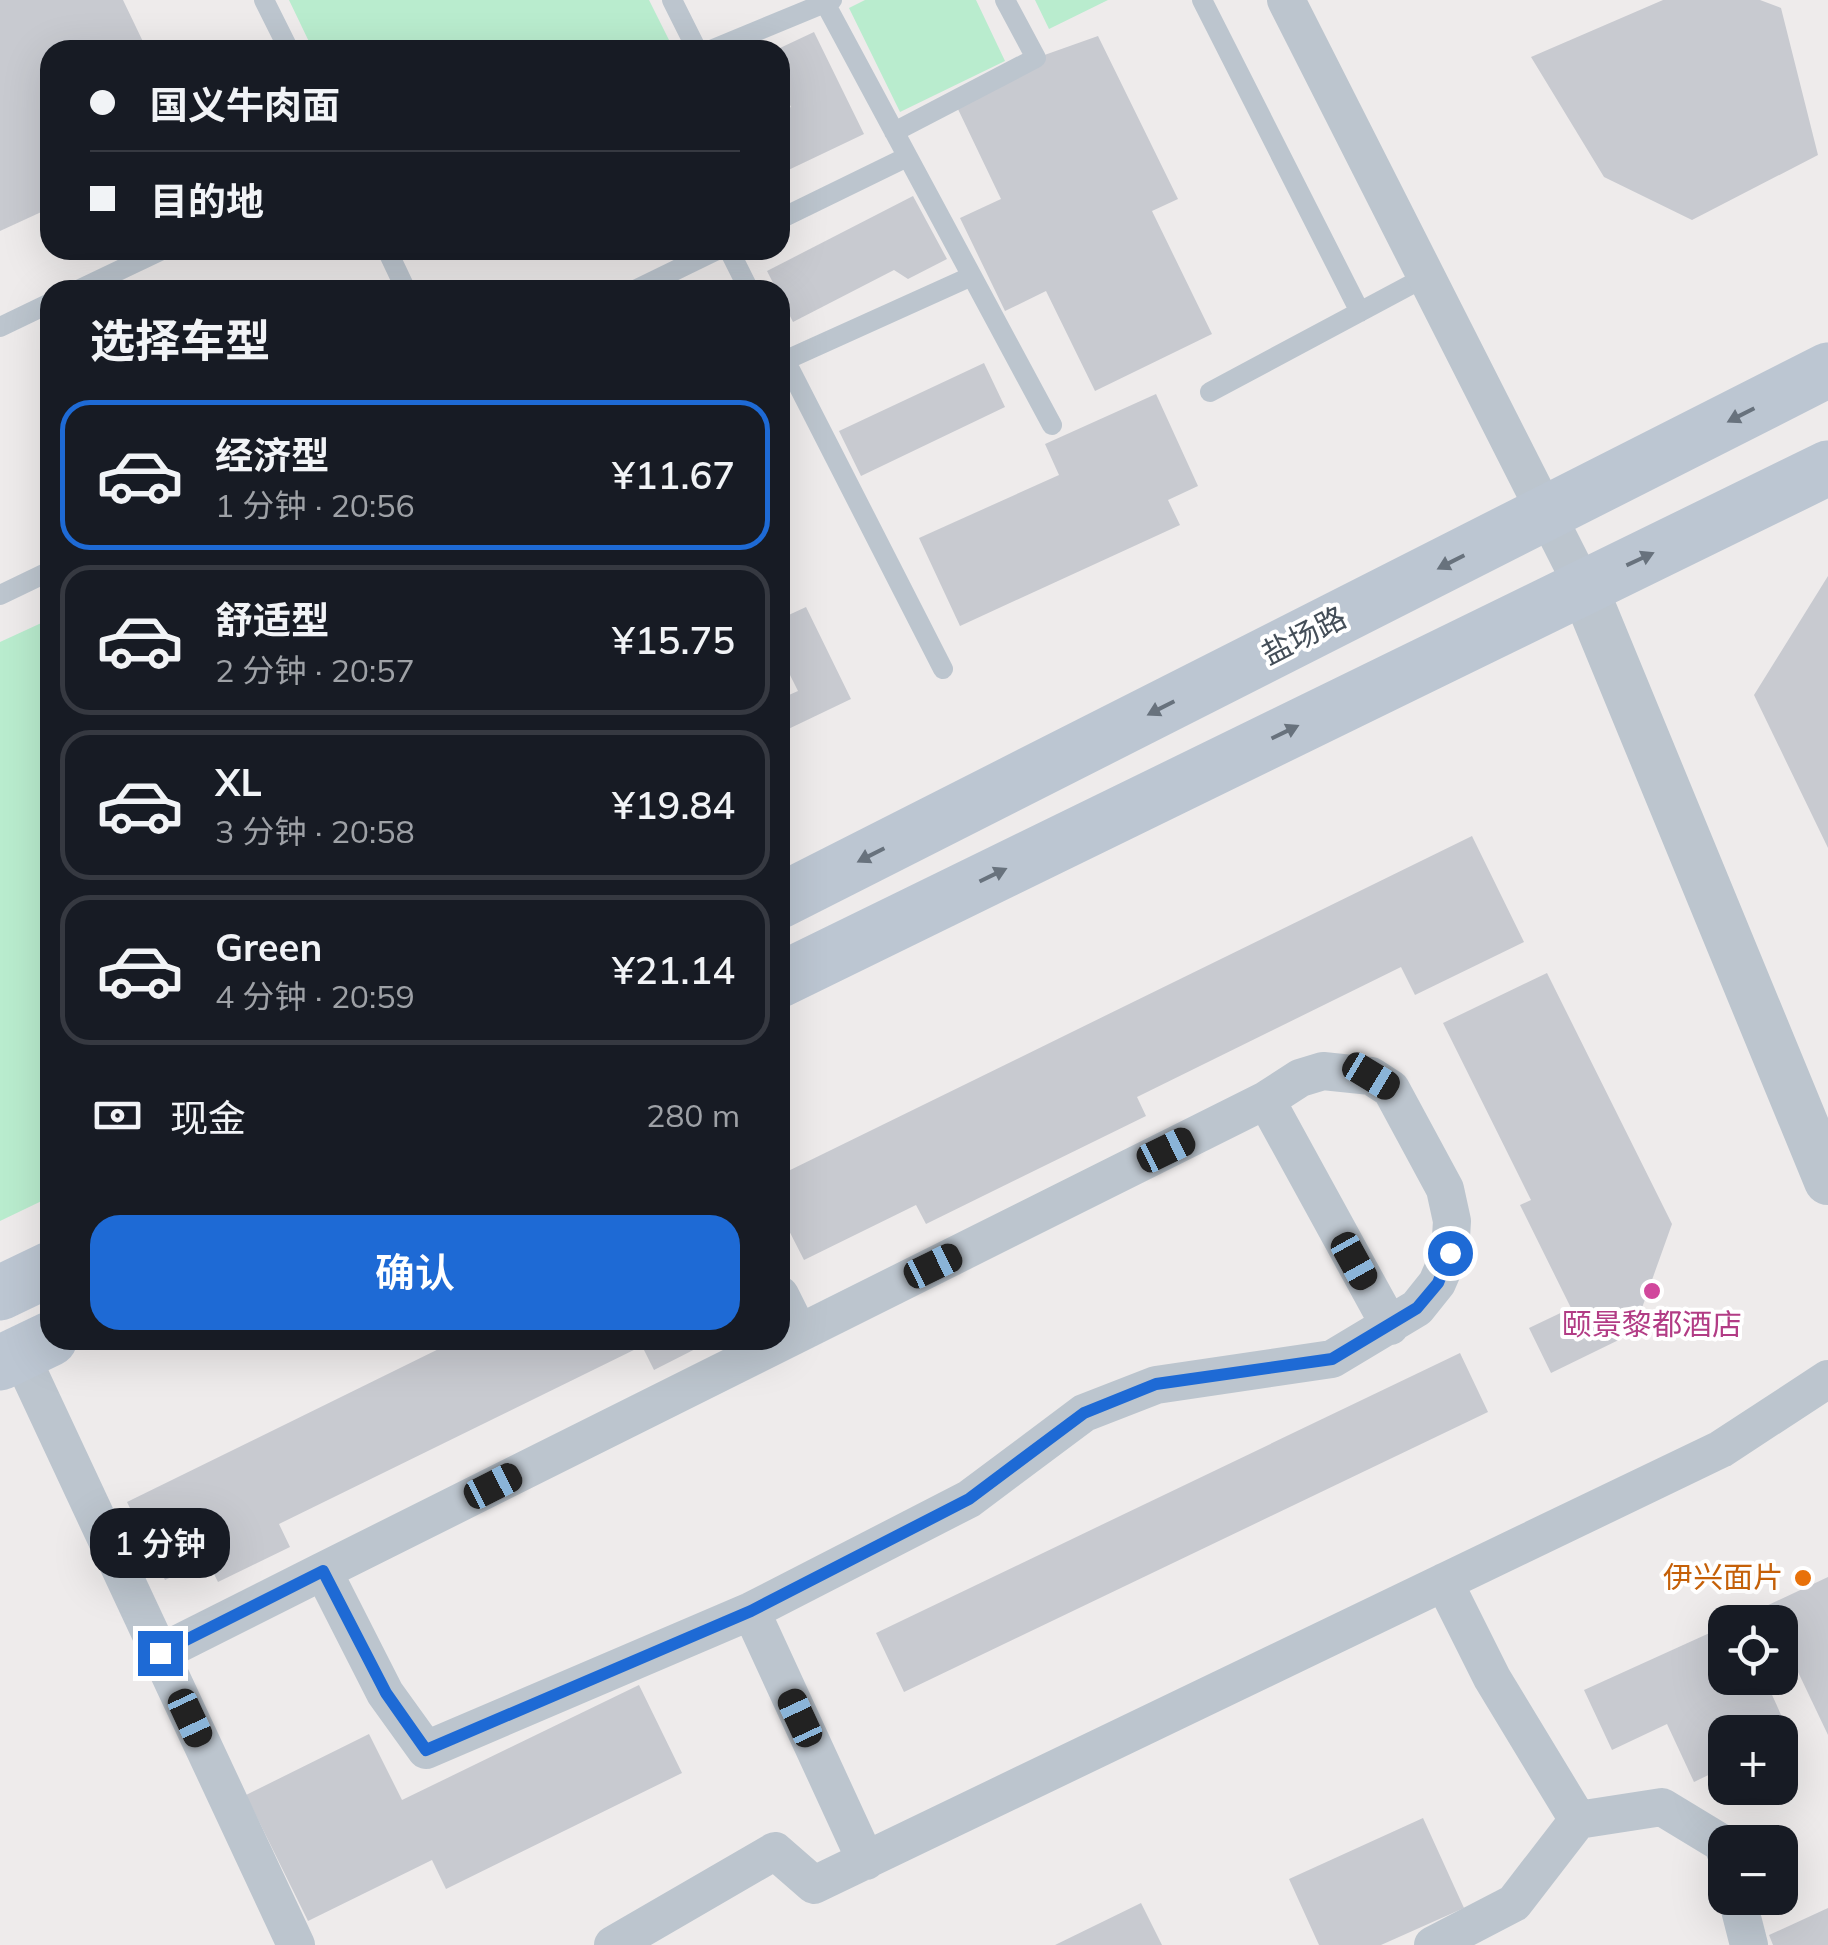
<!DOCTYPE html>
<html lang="zh">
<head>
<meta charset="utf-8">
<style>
  :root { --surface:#171b24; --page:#20242c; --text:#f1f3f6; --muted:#9ea1a6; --line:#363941; --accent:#1e6ad5 }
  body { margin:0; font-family:Mulish,"Noto Sans SC",sans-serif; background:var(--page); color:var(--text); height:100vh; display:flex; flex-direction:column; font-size:38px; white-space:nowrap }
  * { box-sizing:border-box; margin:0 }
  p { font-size:32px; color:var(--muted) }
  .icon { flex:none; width:55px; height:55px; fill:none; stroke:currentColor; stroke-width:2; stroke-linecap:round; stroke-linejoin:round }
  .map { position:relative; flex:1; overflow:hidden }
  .side { position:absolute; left:40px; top:280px; width:750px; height:1070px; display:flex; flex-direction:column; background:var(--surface); border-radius:30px; box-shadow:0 10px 40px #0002 }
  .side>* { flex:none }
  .guide { position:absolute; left:40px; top:40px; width:750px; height:220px; border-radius:30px; box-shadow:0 10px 40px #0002; display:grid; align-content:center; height:220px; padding:0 50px; background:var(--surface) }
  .tools { position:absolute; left:1708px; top:1605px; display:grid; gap:20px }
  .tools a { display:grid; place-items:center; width:90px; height:90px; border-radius:20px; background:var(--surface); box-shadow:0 10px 40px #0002; font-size:50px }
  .end { position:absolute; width:45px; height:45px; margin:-22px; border:12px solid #1e6ad5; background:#fff; box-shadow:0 0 0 5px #fff }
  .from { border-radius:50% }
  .bubble { position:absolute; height:70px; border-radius:30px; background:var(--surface); box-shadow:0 10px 40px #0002; font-size:32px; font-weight:600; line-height:70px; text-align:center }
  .car { position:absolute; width:30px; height:60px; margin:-30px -15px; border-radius:12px; box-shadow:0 0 8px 2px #0007; background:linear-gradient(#222 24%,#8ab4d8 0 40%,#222 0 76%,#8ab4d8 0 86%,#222 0) }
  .guide b { display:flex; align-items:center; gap:35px; height:95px; font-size:38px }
  .guide b+b { border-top:2px solid var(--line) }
  .guide i { width:25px; height:25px; background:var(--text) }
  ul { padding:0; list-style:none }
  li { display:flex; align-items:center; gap:30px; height:150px; margin:0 20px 15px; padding:0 30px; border:5px solid var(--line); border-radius:30px }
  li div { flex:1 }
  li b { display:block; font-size:38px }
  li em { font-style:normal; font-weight:600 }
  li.selected { border-color:var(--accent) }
  li>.icon { width:90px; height:90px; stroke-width:1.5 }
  h2 { padding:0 50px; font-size:45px; line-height:120px }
  .pay { display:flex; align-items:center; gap:25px; height:110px; padding:0 50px; font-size:38px }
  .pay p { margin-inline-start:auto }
  .button { display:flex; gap:20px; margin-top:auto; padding:20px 50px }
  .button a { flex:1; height:115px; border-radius:30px; background:var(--accent); color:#fff; font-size:40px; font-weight:600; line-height:115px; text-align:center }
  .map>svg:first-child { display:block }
</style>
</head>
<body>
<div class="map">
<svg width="1828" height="1945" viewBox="0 0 1828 1945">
  <rect width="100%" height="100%" fill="#eeebeb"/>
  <path fill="#b9ecce" d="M289,0H649L674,50H313Z
    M865,0H976L1005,61L900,112L849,8Z
    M1035,0H1108L1049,29Z
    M50,619V1197L0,1221V642Z"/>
  <path fill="#c8cad0" d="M0,0H123L147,50H50V208L0,231Z
    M1663,0H1760L1781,8L1818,155L1692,220L1604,177L1531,57Z
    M814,32L864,134L780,174V112L791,107L780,85V48Z
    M1098,36L1178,199L1152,211L1212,334L1095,391L1046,291L1005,311L960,218L1001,199L956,105L1036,58Z
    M913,196L947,259L908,279L894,270L793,322L767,271Z
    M984,363L1005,407L861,476L839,431Z
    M1156,394L1198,486L1168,500L1180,525L960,626L919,538L1059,475L1045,444Z
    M1828,576V848L1754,695Z
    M806,607L851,699L780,733V699L798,691L780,655V619Z
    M1472,836L1524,942L1415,995L1401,967L1137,1097L1146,1116L926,1224L916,1205L804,1260L780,1213V1175Z
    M1547,973L1672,1224L1633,1333L1551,1373L1529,1328L1571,1308L1520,1205L1531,1200L1443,1023Z
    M457,1340H713L654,1370L642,1346L279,1524L290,1547L218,1582L207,1560L165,1580L127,1502Z
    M1460,1353L1488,1412L904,1692L876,1633Z
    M1828,1577V1735L1798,1672L1768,1686L1791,1737L1780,1742V1732H1725V1767L1694,1782L1667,1724L1612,1750L1584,1690L1725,1626V1678H1780V1622H1732Z
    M639,1685L682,1773L446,1889L432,1860L308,1921L246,1795L369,1734L402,1800Z
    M1423,1818L1464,1908L1381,1945H1319L1289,1879Z
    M1141,1903L1162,1945H1055Z
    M1828,1908V1945H1773L1769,1935Z"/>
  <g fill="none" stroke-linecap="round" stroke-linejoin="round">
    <path stroke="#bcc5ce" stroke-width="20" d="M264,0L289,50
      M672,0L697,50
      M1202,0L1360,312
      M825,3L1052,425
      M711,50L832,0
      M894,132L1036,58L1005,0
      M780,219L907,157
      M387,250L406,290
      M729,250L749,290
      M78,290L162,250
      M635,290L717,250
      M0,327L50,303
      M780,350L943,669
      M786,360L972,276
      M1210,392L1427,276
      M0,595L50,571"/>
    <path stroke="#bcc5ce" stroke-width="38" d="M1286,0L1583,586
      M1266,1100L1300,1078L1323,1071L1371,1076L1391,1089L1445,1189L1452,1221L1450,1253L1437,1283L1417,1308L1332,1359L1156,1385L1084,1413L969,1499L751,1611L426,1750L385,1693L323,1571L1266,1100L1390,1326
      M780,1295L799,1333
      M20,1354L296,1945
      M1444,1582L1492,1678L1578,1820
      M751,1611L866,1861
      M160,1653L323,1571
      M1737,1898L1749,1945
      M613,1945L775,1851L814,1885L1721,1449L1828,1379
      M1433,1945L1514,1903L1578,1820L1662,1807L1723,1844L1725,1851"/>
    <path stroke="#bcc5ce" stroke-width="48" d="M1583,586L1828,1181"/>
    <path stroke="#bcc6d2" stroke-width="55" d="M780,901L1828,370
      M780,980L1828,468
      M0,1293L50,1269
      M0,1363L50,1339"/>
  </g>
  <defs><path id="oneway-solid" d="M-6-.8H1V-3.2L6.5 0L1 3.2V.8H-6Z" transform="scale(2.5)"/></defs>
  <g fill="#68727d">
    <use href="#oneway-solid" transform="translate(1741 415) rotate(153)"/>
    <use href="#oneway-solid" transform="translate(1640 559) rotate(-25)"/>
    <use href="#oneway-solid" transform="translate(1451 562) rotate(153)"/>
    <use href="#oneway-solid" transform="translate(1161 708) rotate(153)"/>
    <use href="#oneway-solid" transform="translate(1285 732) rotate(-26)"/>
    <use href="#oneway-solid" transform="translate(871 855) rotate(153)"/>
    <use href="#oneway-solid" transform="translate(993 875) rotate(-26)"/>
  </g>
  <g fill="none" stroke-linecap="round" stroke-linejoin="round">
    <path stroke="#1e6ad5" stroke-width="12" d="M160,1653L323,1571L386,1693L426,1750L751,1611L969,1499L1084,1413L1156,1384L1332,1359L1417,1308L1438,1283L1450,1253"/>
  </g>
  <circle fill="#d1479c" stroke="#fff" stroke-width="4" cx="1652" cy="1291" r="10"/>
  <circle fill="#e8710a" stroke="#fff" stroke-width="4" cx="1803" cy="1578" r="10"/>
  <g text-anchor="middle" stroke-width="8" stroke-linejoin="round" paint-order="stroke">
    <g font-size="30" fill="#444e58" stroke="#fff">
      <text transform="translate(1304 636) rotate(-27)" y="10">盐场路</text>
    </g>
    <g font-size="30" fill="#b23c85" stroke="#fff">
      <text x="1652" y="1335">颐景黎都酒店</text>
    </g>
    <g font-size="30" fill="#c56008" stroke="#fff" text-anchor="end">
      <text x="1783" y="1588">伊兴面片</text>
    </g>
  </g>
</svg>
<div class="tools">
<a><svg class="icon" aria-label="locate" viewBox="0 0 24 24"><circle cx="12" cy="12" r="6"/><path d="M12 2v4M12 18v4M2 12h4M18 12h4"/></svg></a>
<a>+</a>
<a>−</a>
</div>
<i class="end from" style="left:1450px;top:1253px"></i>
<i class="end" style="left:160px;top:1653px"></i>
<div class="bubble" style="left:90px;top:1508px;width:140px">1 分钟</div>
<i class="car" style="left:1371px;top:1076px;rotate:121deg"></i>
<i class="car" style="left:1166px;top:1150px;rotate:64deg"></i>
<i class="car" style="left:1354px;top:1261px;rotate:151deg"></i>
<i class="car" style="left:933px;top:1266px;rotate:64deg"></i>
<i class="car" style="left:493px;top:1486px;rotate:63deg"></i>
<i class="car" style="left:190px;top:1718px;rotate:155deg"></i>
<i class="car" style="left:800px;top:1718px;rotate:335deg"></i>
<div class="guide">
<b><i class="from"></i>国义牛肉面</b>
<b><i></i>目的地</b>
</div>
<section class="side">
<h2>选择车型</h2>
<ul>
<li class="selected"><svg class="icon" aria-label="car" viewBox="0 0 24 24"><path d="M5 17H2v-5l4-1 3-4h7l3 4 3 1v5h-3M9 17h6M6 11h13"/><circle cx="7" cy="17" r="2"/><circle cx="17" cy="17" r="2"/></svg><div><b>经济型</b><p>1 分钟 · 20:56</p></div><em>¥11.67</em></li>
<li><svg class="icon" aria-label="car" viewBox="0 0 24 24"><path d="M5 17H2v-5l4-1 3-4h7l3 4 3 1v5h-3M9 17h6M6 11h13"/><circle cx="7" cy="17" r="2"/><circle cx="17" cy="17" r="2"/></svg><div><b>舒适型</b><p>2 分钟 · 20:57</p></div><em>¥15.75</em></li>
<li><svg class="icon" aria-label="car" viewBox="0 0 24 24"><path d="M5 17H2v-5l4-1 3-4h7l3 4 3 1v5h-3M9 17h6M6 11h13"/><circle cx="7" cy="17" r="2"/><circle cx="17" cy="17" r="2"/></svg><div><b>XL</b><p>3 分钟 · 20:58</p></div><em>¥19.84</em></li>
<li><svg class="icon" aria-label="car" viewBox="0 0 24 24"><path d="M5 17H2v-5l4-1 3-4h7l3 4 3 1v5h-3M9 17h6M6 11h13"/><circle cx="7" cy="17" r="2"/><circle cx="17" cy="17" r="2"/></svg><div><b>Green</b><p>4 分钟 · 20:59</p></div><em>¥21.14</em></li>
</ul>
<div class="pay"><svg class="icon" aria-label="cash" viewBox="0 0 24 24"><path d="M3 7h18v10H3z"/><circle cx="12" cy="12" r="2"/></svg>现金<p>280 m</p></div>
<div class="button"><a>确认</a></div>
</section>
</div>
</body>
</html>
